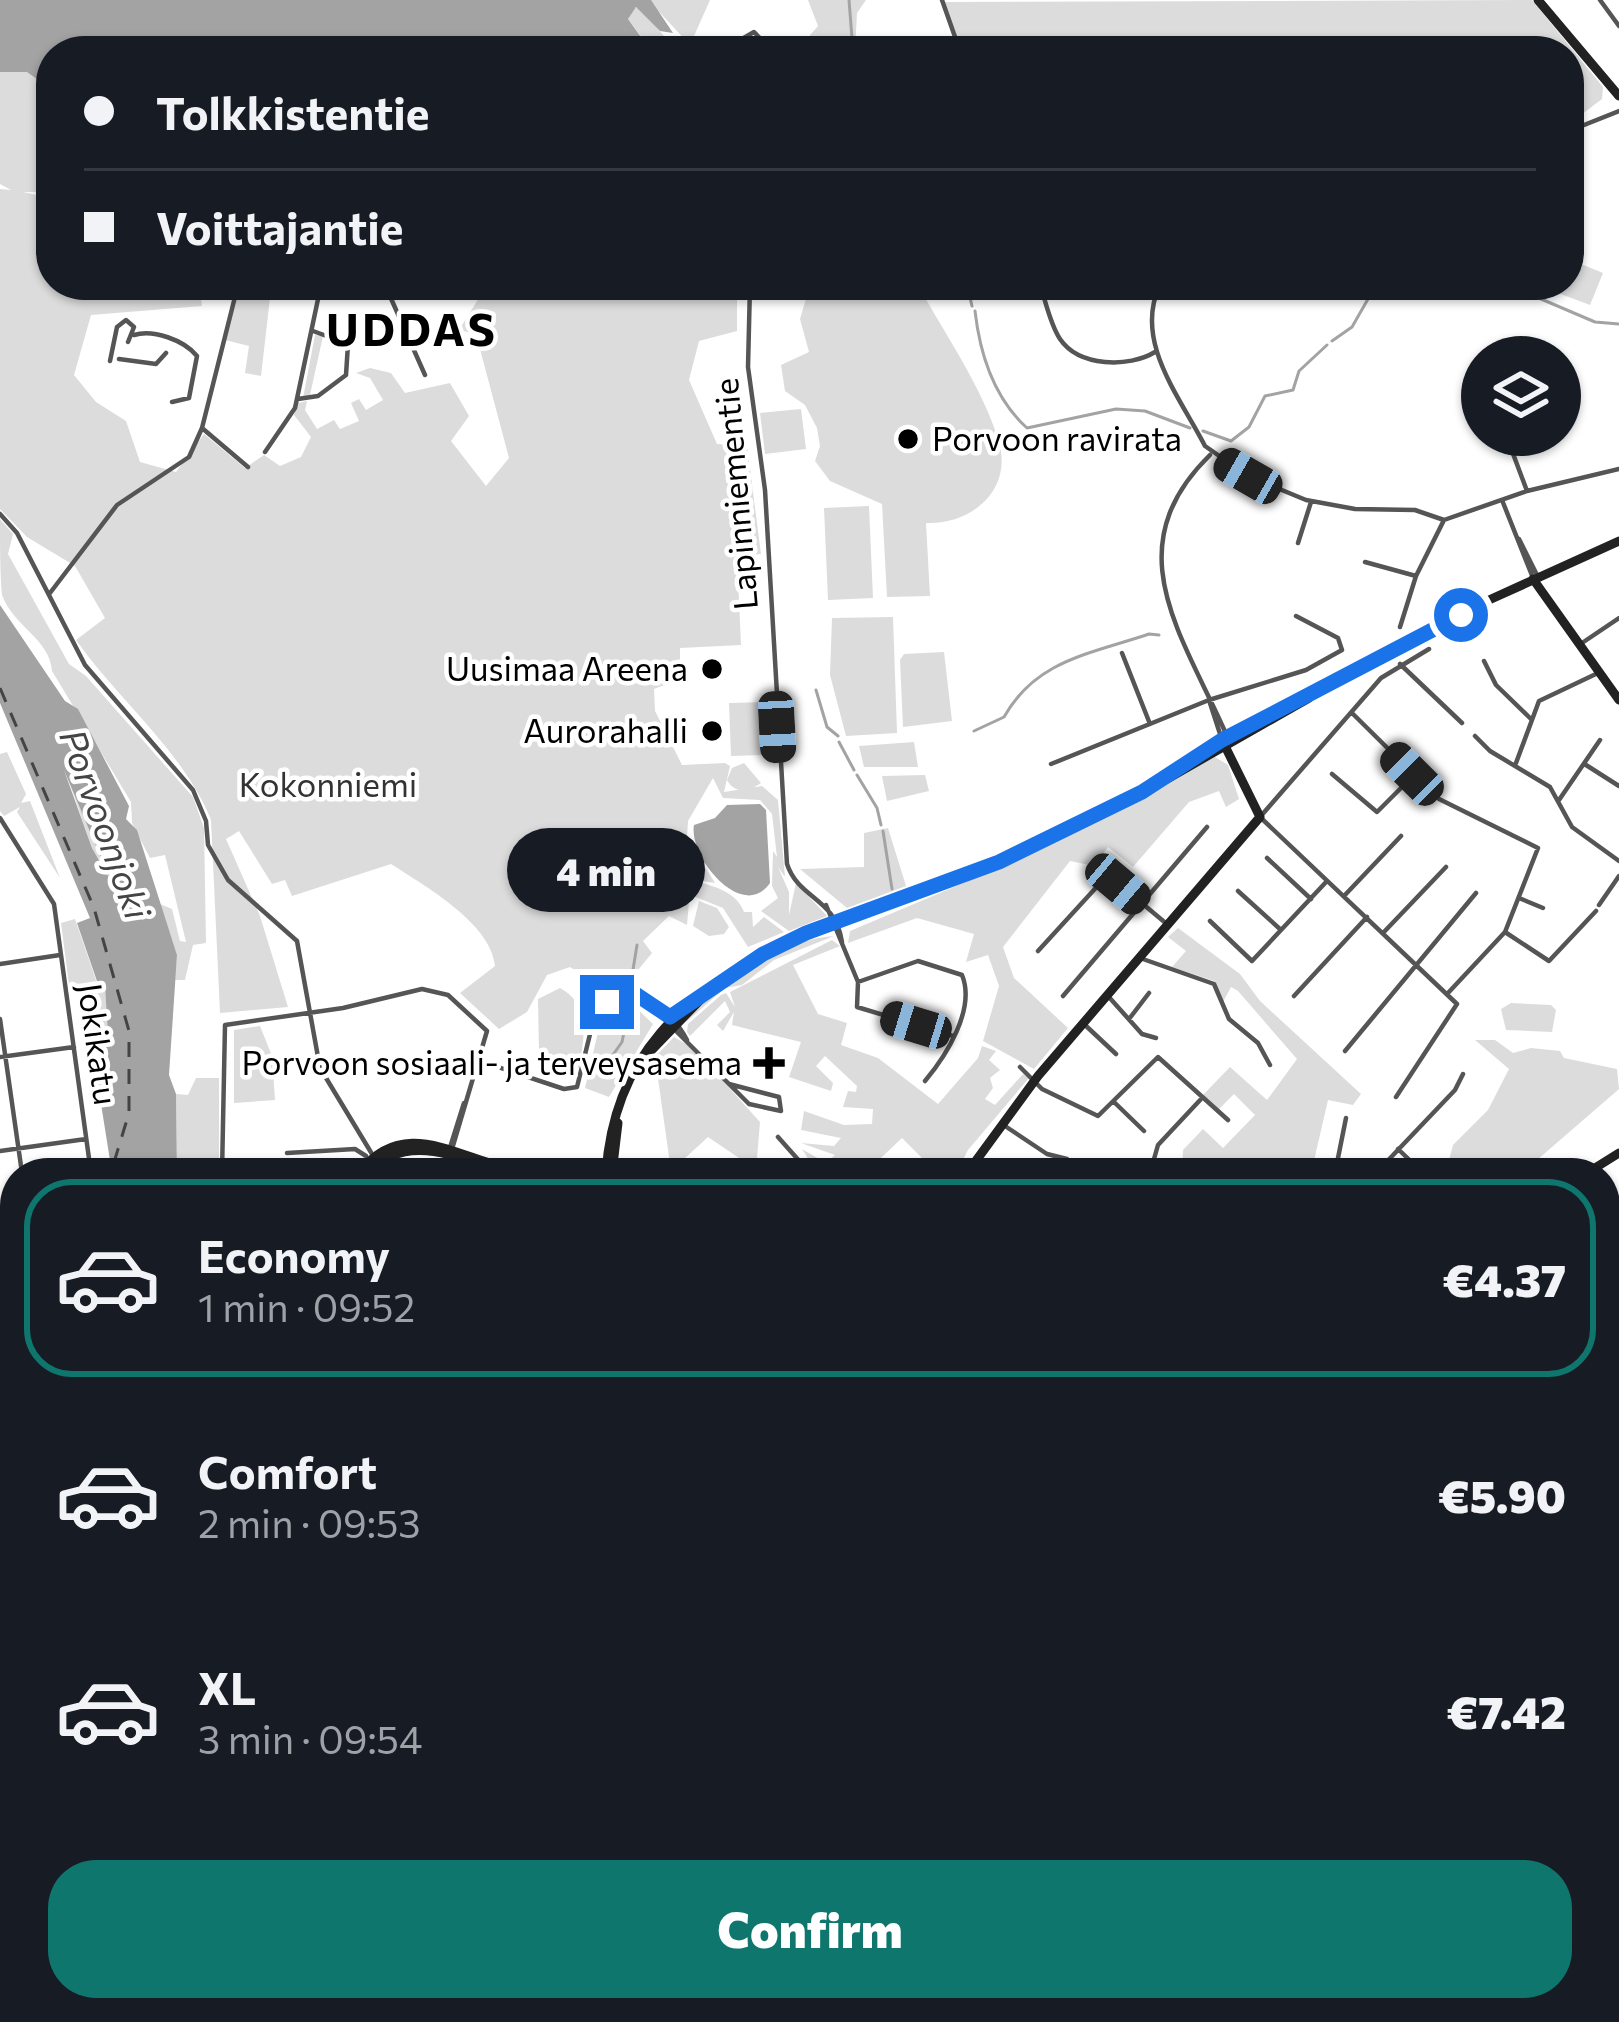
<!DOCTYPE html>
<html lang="en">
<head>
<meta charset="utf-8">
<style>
  :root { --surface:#171b24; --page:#20242c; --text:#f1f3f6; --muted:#9ea1a6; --line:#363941; --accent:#0f766e }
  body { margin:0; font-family:Commissioner,sans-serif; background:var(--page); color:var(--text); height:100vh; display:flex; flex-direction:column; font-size:45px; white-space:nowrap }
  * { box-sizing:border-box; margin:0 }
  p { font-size:39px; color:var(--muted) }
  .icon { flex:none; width:66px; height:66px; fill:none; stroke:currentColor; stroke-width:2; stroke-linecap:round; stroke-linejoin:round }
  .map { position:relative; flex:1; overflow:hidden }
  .sheet { position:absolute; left:0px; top:1158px; width:1620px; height:864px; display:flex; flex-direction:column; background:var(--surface); border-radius:48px 48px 0 0; box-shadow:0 3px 9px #0004 }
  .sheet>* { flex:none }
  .hud { position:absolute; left:36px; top:36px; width:1548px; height:264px; border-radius:48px; box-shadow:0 3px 9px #0004; display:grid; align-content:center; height:264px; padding:0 48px; background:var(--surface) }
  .fabs { position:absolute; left:1461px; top:336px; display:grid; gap:24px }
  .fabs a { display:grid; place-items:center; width:120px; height:120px; border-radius:50%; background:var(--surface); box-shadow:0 3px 9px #0004; font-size:60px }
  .end { position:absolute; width:54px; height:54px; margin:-27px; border:15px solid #1a73e8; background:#fff; box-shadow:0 0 0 6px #fff }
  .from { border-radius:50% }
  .bubble { position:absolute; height:84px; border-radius:42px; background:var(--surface); box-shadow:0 3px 9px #0004; font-size:39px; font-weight:800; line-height:84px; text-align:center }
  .car { position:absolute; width:36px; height:72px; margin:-36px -18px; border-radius:15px; box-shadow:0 0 9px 3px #0007; background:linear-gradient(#222 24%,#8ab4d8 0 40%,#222 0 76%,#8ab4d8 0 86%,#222 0) }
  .hud b { display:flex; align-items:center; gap:42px; height:114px; font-size:45px }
  .hud b+b { border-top:3px solid var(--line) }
  .hud i { width:30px; height:30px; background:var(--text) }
  ul { padding:21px 0 0; list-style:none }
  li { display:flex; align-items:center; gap:36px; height:198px; margin:0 24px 18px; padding:0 24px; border:6px solid transparent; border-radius:48px }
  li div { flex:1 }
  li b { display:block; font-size:45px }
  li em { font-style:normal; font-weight:800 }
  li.active { border-color:var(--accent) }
  li>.icon { width:108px; height:108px; stroke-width:1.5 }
  .cta { display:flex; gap:24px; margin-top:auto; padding:24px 48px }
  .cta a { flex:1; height:138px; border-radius:48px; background:var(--accent); color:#fff; font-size:48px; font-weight:800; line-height:138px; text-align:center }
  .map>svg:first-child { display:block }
</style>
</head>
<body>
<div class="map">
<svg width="1619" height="2022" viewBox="0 0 1619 2022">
  <rect width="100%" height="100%" fill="#fff"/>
  <path fill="#dcdcdc" d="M0,0L51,51V192H23L51,198V285H199L202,306L91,315L74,375L96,402L126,421L140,462L176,472L204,434L245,468L264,455L280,466L301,457L311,437L294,415L298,403L307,401L305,410L317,429L334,420L340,429L359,421L351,403L359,399L366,410L383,400L370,378L356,373L370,368L391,373L405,393L450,383L469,416L451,441L486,486L509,458L476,334L459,330L487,285H737V331L699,341L689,380L717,444L747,446L761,554L737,556L741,645L680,648V679L654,689L655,711L682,765L725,763L730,766L724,792L762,786L778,800L785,877L778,867L789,892V915L796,883L827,916L789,931L761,911L778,898L772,886L773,851L777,857L772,814L760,800L723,798L713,778L688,821L687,838L715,883L691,879L687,925L669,916L643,941L652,953L629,981H607L584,992L578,972L570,967L547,975L527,1012L499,1029L460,993L495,966C491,923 425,886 391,864L292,896L285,880L272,884L239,831L226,839L260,916L288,1007L220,1013L211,820C184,752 118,700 76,640L105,618L75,566L27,537L0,509V189L11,190L0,184Z
    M710,0L690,45L650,2L651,0Z
    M808,0H866L857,13L855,51H809L805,41L818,26Z
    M1532,0L1603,87L1602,99L1569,124V51H962L944,2Z
    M632,8H641L663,35L687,50L652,51L628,19Z
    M1569,259L1603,273L1590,305L1542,287L1569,285Z
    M241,285L271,289L261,376L245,373L249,346L225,340Z
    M810,285H918C944,333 983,388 999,442C1013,491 970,525 926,523L930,596L887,597L882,504L830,481L815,461L820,446L817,428L805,405L785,391L781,365L809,352L800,319Z
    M315,335L323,336L310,395L303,398Z
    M801,409L806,449L765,454L760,413Z
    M869,506L873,598L828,600L824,508Z
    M0,519L13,534L8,554L69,664L86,676L193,797L204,828L206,943L193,945L185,980H175L177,955L160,904L172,909L180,941L186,942L165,855L150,858L132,823L131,802L52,671C50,639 13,626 2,595C0,575 0,542 0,519Z
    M893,617L897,733L846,736L830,675L832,618Z
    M944,652L952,721L903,727L900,660L904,654Z
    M764,702L766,755L731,756L729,703Z
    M914,742L918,767H864L859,746Z
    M7,752L26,794L21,803L30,801L60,878L17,812L20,807L4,816L0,811V754Z
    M1215,757L1228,765L1239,799L1226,807L1219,791L1189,802L1133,867L1108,847L1094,866L1070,861L1003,947L1014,978L1068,1028L1034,1069L983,1041L999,986L988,955L966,962L974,934L917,918L848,943L850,931L1032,854Z
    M744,763L761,783C750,791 735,795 727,780L732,768Z
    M65,770L111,879L92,848Z
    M925,775L929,791L887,801L882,776Z
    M888,828L906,886L847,908L800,869L864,867V833Z
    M695,881C714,886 737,892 744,912H752L753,927L764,917L784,932L748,947L723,908L693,896Z
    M699,901L717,908L729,927L724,934L709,936L693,926Z
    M75,919L98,986H105L108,1035L101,1050L95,984L69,985L61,923Z
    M1178,928L1240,974L1260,1001L1361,1094L1353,1105L1328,1100L1313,1165L1336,1173H1182L1183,1150L1203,1129L1223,1148L1255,1115L1234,1094L1219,1109L1203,1095L1230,1067L1267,1100L1297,1059L1238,991L1231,987L1223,1002L1214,981L1172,967L1186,951L1168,937Z
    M834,936L774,960L742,985L725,988L685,1023C716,982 779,940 834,936Z
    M832,940L840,946L793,965L818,1014L847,1023L841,1045L878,1058L938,1104L978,1058L982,1046L996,1051L989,1060L1000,1070L990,1078L993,1088L985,1099L995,1105L1023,1074L1029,1078L968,1150L956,1173H937L902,1138L865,1173H817L802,1149L826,1163L835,1155L801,1143L834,1146L841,1138L801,1130L804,1111L844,1125L872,1124L873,1109L843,1107L848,1091L856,1092L857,1086L825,1056L816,1066L833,1083L831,1091L789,1077L801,1042L732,1025L734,1012L723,1031L717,1025L730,1012L725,1001L690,1036L687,1032L688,1024L721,995L726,993L735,1007L730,992Z
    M560,988C592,1006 584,1037 579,1068L539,1052L538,999Z
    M624,996L653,1024L609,1097L585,1088L601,1019Z
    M1511,1003L1551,1005L1556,1010L1552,1032L1506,1030L1501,1009Z
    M260,1026L272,1056L275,1100L234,1103V1030Z
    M674,1037L694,1049L760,1122L757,1158L742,1160L708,1137L671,1171L655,1057Z
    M1475,1040H1495L1513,1053L1531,1048L1560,1051L1564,1058L1617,1069L1619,1089L1522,1173L1440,1171L1447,1168L1453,1145L1488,1110L1509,1069Z
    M196,1078H219V1173H177L176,1094L188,1095Z
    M1605,1258L1619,1268V1391H1605Z
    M1605,1450L1612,1467L1619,1466V1539L1605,1531Z
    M1605,1721L1619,1726V1777L1613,1782L1605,1771Z
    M1619,1876V2022H1437L1452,2007H1605V1879Z
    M169,2007H489L496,2022L151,2020L154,2009L178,2019Z
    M617,2007H660L664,2022H625Z"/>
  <path fill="#a3a3a3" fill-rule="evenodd" d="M0,0H651L673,33L660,31L636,7L628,19L651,51H424L402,39C352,54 319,49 274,44C256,57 247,47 229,43L203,51H51V89L27,72H0Z
    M0,605L65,701L78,709L129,806L126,819L137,830L177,955L169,1075L176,1094L177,1173H112L95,1066L101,1065L108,1035L105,987H99L77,923L90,918L0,703ZM64,770L110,879L92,848Z
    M727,805L760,804L766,810L770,883C742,923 688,856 694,825L715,818Z
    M489,2007H539L546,2017L544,2022H496Z"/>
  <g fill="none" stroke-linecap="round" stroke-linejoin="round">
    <path stroke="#a3a3a3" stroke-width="3" d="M849,0L853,51
      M967,285L972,306
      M1507,285L1529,294
      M1534,296L1595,322L1619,324
      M975,311C980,355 994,398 1027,428L1116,409L1145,411L1190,428
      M1332,341L1352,327L1376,285
      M1203,431L1231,441L1249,427L1265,396L1293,390L1299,371L1327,345
      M816,690L827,727L838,736
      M974,731L1004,717C1036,660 1090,654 1149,634L1159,635
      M839,742L854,770
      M857,775L877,808L881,825
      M883,831L892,889
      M631,982L637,945
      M602,1060L610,1059L622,1042L630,1003
      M956,2017L968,2007
      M950,2022L952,2020"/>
    <path stroke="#444" stroke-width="3" stroke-dasharray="15 12" stroke-linecap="butt" d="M0,688L94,908L129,1031V1113L112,1169"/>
    <g stroke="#dbdbdb" stroke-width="14">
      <path id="primary" d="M1605,1699L1619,1707
        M1605,1708L1619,1716"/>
    </g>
    <g stroke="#dbdbdb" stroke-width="16">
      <path id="highway" d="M1605,1678L1619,1672
        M1605,1803L1619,1790
        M1605,1874L1619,1869
        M1406,2022L1419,2007
        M1430,2022L1444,2007"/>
    </g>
    <path stroke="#555" stroke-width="4.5" d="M942,0L960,51
      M1600,0L1619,26
      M721,51L754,32L772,51
      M1569,131L1619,111
      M385,285L425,375
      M750,285L748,367L765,490L787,864C799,900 835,897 842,942
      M1040,285C1046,302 1050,324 1060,339C1079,367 1129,368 1155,352
      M1160,285C1133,341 1180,397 1205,446L1248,476L1306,500L1355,509L1415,510L1444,520L1527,491L1619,469
      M134,335C153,329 184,340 197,356L189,398L172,402
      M119,359L156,364L166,353
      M110,361L117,327L126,320L134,327L128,342
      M1481,371L1482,374
      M298,399L318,396L346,375L348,344L313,331
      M202,428L248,467
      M1506,435L1527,491
      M265,452L295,408L321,285
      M1210,455C1114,549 1183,635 1227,736
      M1502,500L1533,578
      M0,514L17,533L85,665L193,790L206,821L208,845L228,880L297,941L320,1068L372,1154
      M1519,539L1538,577
      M1298,543L1311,502
      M1365,562L1416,576
      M50,593L117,505L189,457L202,428L238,285
      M1400,627L1416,576L1444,520
      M1582,643L1619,618
      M1122,653L1150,724
      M1484,661L1496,685L1531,719
      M1400,664L1462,723
      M1209,700L1222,740
      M1352,713L1439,799L1538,848L1505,932L1448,993
      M1475,736L1490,751L1550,787L1572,827L1619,861
      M1516,763L1539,701L1598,673
      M1051,764L1209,700L1306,670L1342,650L1338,638L1296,616
      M1586,765L1619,786
      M1332,774L1377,812L1414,775
      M1559,800L1600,740
      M0,818L54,904L91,1173
      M1267,858L1311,899
      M1238,891L1281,930
      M1344,896L1401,836
      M1519,898L1543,908
      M826,905L858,982L857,1007L953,1036
      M1599,905L1619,876
      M1210,921L1252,961L1327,881
      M1505,932L1549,961L1596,911
      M1383,933L1446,867
      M1038,951L1103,880L1119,884L1168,925
      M1140,958L1214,984L1229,1019L1258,1043L1270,1065
      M0,964L60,955
      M858,982L918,961L962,975C976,1009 946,1056 925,1081
      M1063,996L1207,827
      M1108,996L1142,1034L1156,1038
      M1294,996L1367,917
      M651,1005L668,1023
      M0,1019L22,1173
      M1129,1019L1149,993
      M1085,1025L1116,1054
      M676,1031L749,1104L781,1111L779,1097L729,1084
      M1345,1051L1476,893
      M0,1057L74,1047
      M480,1061L564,1089L577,1087L593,1022L622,990C648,991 675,1017 687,1040
      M1020,1067L1042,1089L1098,1116L1158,1057L1228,1120
      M1396,1097L1457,1004L1260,817L1381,678L1429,649
      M1114,1102L1144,1131
      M1346,1118L1337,1163L1354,1173
      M1005,1126L1047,1154L1067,1159L1076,1173
      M778,1137L810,1173
      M1398,1149L1423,1173
      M0,1151L86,1139
      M287,1153L355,1149L366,1156
      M613,1163L644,1173
      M972,1164L988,1173
      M227,1170L266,1165
      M222,1173L225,1025L343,1008L422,989L448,995L487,1031L452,1149
      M442,1173L464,1103
      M1150,1173L1158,1145L1202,1098
      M1376,1173L1455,1090L1463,1074
      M0,1342L15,1340
      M1605,1393H1619
      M1605,1434L1610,1442
      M0,1435L15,1433
      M7,1569L15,1587
      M0,1628L15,1627
      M1605,1665L1619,1661
      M0,1698L6,1720
      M0,1853L15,1855
      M0,1899L9,1897L15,1906
      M12,1935L14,1959
      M0,1958L15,1959
      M0,1995L15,2004
      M610,2007L618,2022
      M751,2007L756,2022
      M1198,2007L1199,2022
      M16,2022L23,2007
      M103,2022L112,2007
      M782,2022L808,2007
      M1056,2022L1061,2007
      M1103,2022L1106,2007
      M1244,2022L1253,2007
      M1376,2022L1381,2007"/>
    <path stroke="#222" stroke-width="9" d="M1538,0L1619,96
      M1533,579L1619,700
      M1308,698L1489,600L1619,541
      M1201,753L1250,726
      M781,945L999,863L1167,779L1309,698
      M642,1060L705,995
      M359,1173C405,1113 460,1161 517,1170C548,1175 581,1160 613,1163
      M369,1173C405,1131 461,1158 504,1173
      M576,1173L612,1170
      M606,1173C614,1054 684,994 784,944
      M612,1173L618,1123
      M967,1173L1038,1076L1260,817L1222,740
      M1587,1173L1619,1153
      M0,1246L15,1244
      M0,1513L7,1569
      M126,2007L131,2022
      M555,2007L563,2022
      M1317,2022L1322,2007"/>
    <use href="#primary" stroke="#000" stroke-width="10"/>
    <use href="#highway" stroke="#000" stroke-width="14"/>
    <path stroke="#000" stroke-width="3" stroke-dasharray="18 6 3 6" stroke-linecap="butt" d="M583,2007L592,2022"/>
    <g stroke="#dbdbdb" stroke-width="16" stroke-linecap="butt">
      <path id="highway-bridge" d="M1605,1828L1617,1815"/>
    </g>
    <use href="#highway-bridge" stroke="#000" stroke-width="14"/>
  </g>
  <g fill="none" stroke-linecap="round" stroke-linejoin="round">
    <path stroke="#1a73e8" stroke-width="15" d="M607,1002L628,989L670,1017L763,954L806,933L999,862L1142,792L1222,740L1461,615"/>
  </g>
  <g fill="#000" stroke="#fff" stroke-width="4.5">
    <circle cx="908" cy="439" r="12"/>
    <circle cx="712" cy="669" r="12"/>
    <circle cx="712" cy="731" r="12"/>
    <path d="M763 1045h12v12h12v12h-12v12h-12v-12h-12v-12h12z"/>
  </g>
  <g text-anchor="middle" stroke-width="9" stroke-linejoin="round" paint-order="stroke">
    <g font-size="33" fill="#000" stroke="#fff" text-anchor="end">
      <text x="932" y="451" text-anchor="start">Porvoon ravirata</text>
      <text x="688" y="681">Uusimaa Areena</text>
      <text x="688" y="743">Aurorahalli</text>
      <text x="742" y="1075">Porvoon sosiaali- ja terveysasema</text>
    </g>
    <g font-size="33" fill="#000" stroke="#fff">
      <text transform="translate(736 494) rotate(-95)" y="12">Lapinniementie</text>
      <text transform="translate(98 1044) rotate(82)" y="12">Jokikatu</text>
    </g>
    <g font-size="33" fill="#333" stroke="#fff">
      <text x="328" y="797">Kokonniemi</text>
    </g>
    <g font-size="36" font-style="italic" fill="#444" stroke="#fff">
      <text transform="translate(105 824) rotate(70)" y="13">Porvoonjoki</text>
    </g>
    <g font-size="45" font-weight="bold" letter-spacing="3" fill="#000" stroke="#fff">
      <text x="412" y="346">UDDAS</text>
    </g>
  </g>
</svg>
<div class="fabs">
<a><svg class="icon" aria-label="layers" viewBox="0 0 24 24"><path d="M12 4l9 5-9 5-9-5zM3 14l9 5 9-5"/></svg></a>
</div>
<i class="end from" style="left:1461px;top:615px"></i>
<i class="end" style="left:607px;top:1002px"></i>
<div class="bubble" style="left:507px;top:828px;width:198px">4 min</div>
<i class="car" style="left:1248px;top:476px;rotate:300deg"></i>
<i class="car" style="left:777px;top:727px;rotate:177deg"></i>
<i class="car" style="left:1412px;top:774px;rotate:315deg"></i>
<i class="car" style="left:1118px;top:884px;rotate:130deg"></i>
<i class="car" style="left:916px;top:1025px;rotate:287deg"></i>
<div class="hud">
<b><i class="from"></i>Tolkkistentie</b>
<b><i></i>Voittajantie</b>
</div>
<section class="sheet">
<ul>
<li class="active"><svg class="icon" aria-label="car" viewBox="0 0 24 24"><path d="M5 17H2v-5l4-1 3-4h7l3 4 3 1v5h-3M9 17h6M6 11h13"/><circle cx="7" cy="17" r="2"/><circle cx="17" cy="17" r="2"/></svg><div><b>Economy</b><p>1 min · 09:52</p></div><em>€4.37</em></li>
<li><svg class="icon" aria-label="car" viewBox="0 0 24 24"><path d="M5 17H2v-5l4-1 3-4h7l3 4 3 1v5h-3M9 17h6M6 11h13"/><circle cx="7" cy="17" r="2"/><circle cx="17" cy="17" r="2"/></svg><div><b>Comfort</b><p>2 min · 09:53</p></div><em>€5.90</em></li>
<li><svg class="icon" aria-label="car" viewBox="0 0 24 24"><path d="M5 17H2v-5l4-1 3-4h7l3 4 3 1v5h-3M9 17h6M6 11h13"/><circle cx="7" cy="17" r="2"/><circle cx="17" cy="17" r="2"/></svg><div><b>XL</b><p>3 min · 09:54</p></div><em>€7.42</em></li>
</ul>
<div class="cta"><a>Confirm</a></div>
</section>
</div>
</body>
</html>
